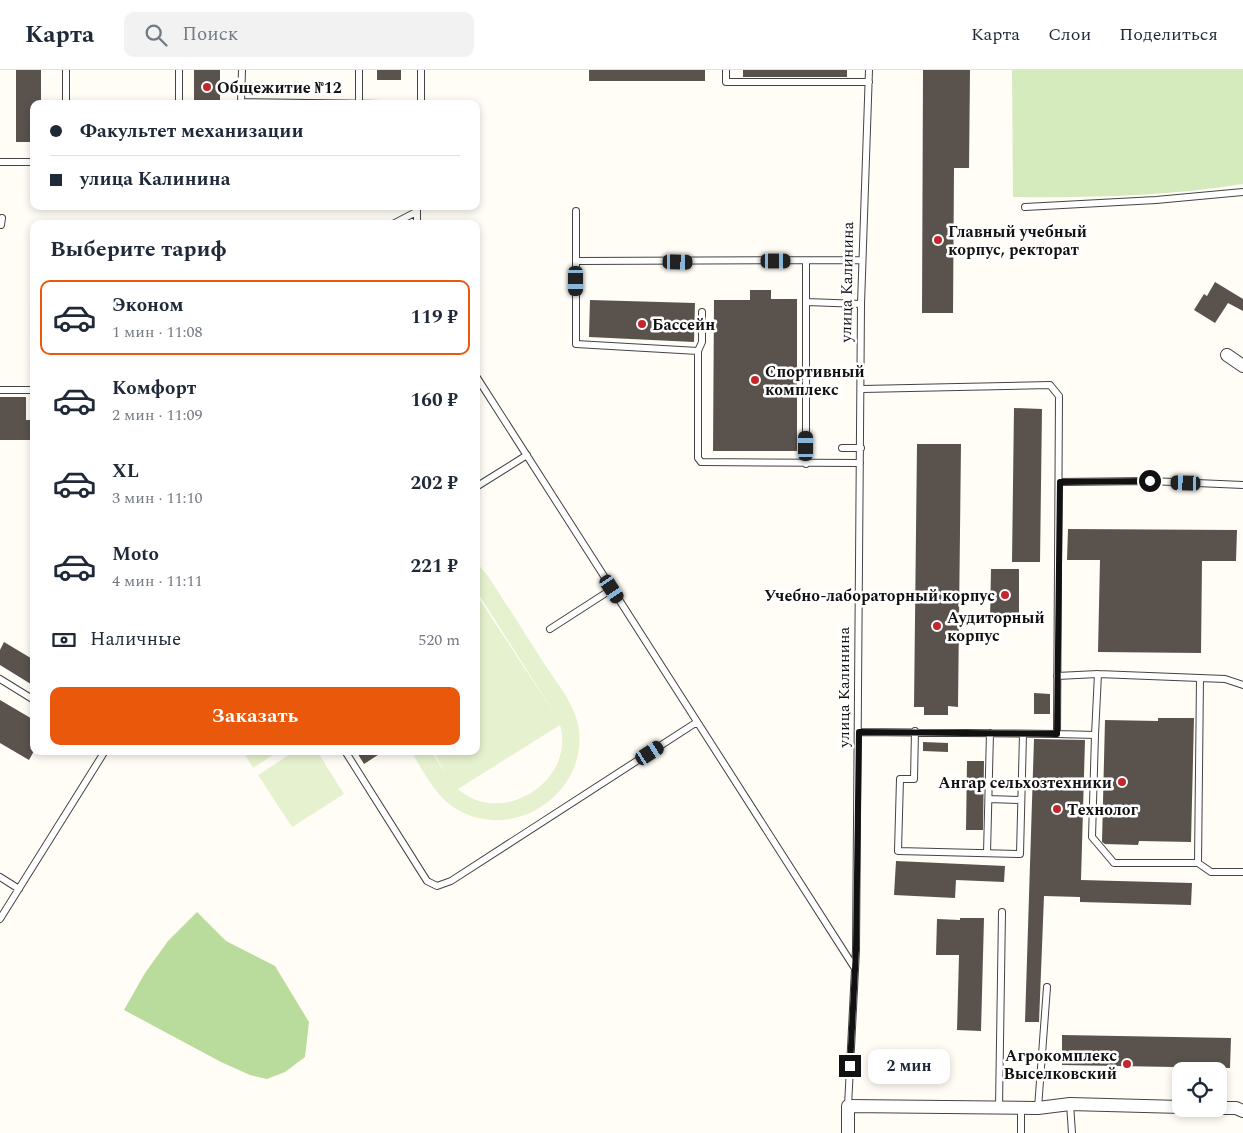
<!DOCTYPE html>
<html lang="ru">
<head>
<meta charset="utf-8">
<style>
  :root { --surface:#fff; --page:#f2f2f3; --text:#1f2937; --muted:#747a83; --line:#e0e1e3; --accent:#ea580c }
  body { margin:0; font-family:Spectral,serif; background:var(--page); color:var(--text); height:100vh; display:flex; flex-direction:column; font-size:19px; white-space:nowrap }
  * { box-sizing:border-box; margin:0 }
  p { font-size:16px; color:var(--muted) }
  .icon { flex:none; width:28px; height:28px; fill:none; stroke:currentColor; stroke-width:2; stroke-linecap:round; stroke-linejoin:round }
  .map { position:relative; flex:1; overflow:hidden }
  .sheet { position:absolute; left:30px; top:150px; width:450px; height:535px; display:flex; flex-direction:column; background:var(--surface); border-radius:10px; box-shadow:0 2px 8px #0003 }
  .sheet>* { flex:none }
  .banner { position:absolute; left:30px; top:30px; width:450px; height:110px; border-radius:10px; box-shadow:0 2px 8px #0003; display:grid; align-content:center; height:110px; padding:0 20px; background:var(--surface) }
  .buttons { position:absolute; left:1172px; top:992px; display:grid; gap:10px }
  .buttons a { display:grid; place-items:center; width:55px; height:55px; border-radius:10px; background:var(--surface); box-shadow:0 2px 8px #0003; font-size:25px }
  .end { position:absolute; width:22px; height:22px; margin:-11px; border:6px solid #111; background:#fff; box-shadow:0 0 0 2px #fff }
  .from { border-radius:50% }
  .bubble { position:absolute; height:35px; border-radius:10px; background:var(--surface); box-shadow:0 2px 8px #0003; font-size:16px; font-weight:700; line-height:35px; text-align:center }
  .car { position:absolute; width:15px; height:30px; margin:-15px -8px; border-radius:6px; box-shadow:0 0 4px 1px #0007; background:linear-gradient(#222 24%,#8ab4d8 0 40%,#222 0 76%,#8ab4d8 0 86%,#222 0) }
  .banner b { display:flex; align-items:center; gap:18px; height:48px; font-size:19px }
  .banner b+b { border-top:1px solid var(--line) }
  .banner i { width:12px; height:12px; background:var(--text) }
  ul { padding:0; list-style:none }
  li { display:flex; align-items:center; gap:15px; height:75px; margin:0 10px 8px; padding:0 10px; border:2px solid transparent; border-radius:10px }
  li div { flex:1 }
  li b { display:block; font-size:19px }
  li em { font-style:normal; font-weight:700 }
  li.selected { border-color:var(--accent) }
  li>.icon { width:45px; height:45px; stroke-width:1.5 }
  h2 { padding:0 20px; font-size:22px; line-height:60px }
  .pay { display:flex; align-items:center; gap:12px; height:55px; padding:0 20px; font-size:19px }
  .pay p { margin-inline-start:auto }
  .primary-button { display:flex; gap:10px; margin-top:auto; padding:10px 20px }
  .primary-button a { flex:1; height:58px; border-radius:10px; background:var(--accent); color:#fff; font-size:20px; font-weight:700; line-height:58px; text-align:center }
  header { display:flex; align-items:center; gap:30px; box-sizing:border-box; height:70px; padding:0 25px; background:var(--surface); border-bottom:1px solid var(--line) }
  header strong { font-size:24px }
  nav { display:flex; gap:28px; margin-inline-start:auto; font-size:18px }
  .search { width:350px; height:45px; background:var(--page); display:flex; align-items:center; gap:12px; box-sizing:border-box; padding:0 18px; border-radius:10px; color:var(--muted); font-size:19px }
  .map>svg:first-child { display:block }
</style>
</head>
<body>
<header>
<strong>Карта</strong>
<div class="search"><svg class="icon" aria-label="search" viewBox="0 0 24 24"><circle cx="10" cy="10" r="6"/><path d="M15 15l6 6"/></svg>Поиск</div>
<nav><a>Карта</a><a>Слои</a><a>Поделиться</a></nav>
</header>
<div class="map">
<svg width="1243" height="1063" viewBox="0 0 1243 1063">
  <rect width="100%" height="100%" fill="#fffdf5"/>
  <path fill="#d5ebbd" d="M1012,0H1243V114C1167,126 1090,128 1013,127Z"/>
  <path fill="#b9dc9c" d="M197,842L226,871L275,896L309,952L305,987L285,1002L267,1009L250,1005L221,992L124,940L145,903L168,871Z"/>
  <path fill="#e6f2cf" fill-rule="evenodd" d="M476,492L488,506C507,535 526,565 545,595C557,613 573,632 578,654C591,717 522,770 464,743C438,732 425,704 411,681H431L446,704L433,681H476V524L558,649L476,520ZM560,655C576,711 502,758 458,719Z
    M243,681H279L253,698Z
    M295,681H317L344,724L292,757L258,705Z"/>
  <path fill="#5a524d" d="M16,0H41V34H34V72H16Z
    M194,0H220V34H194Z
    M377,0H401V10H377Z
    M589,0H705V11H589Z
    M743,0H847V7H743Z
    M923,0H970L969,98H954L953,243H922Z
    M1215,212L1243,229V241L1228,233L1215,253L1194,240L1204,224L1207,226Z
    M750,220H771V229H797V381H713L714,230H750Z
    M590,230L695,233L694,272L589,267Z
    M0,327H26V350H34V370H0Z
    M1014,338L1042,339L1040,492H1012Z
    M917,374H961L958,637L948,636V645H924V637H914Z
    M1068,459L1237,460L1236,491H1202L1201,583L1098,582L1100,490H1067Z
    M991,499H1019V551H990Z
    M4,572L34,590V616L0,595V580Z
    M1034,623L1050,624V644H1034Z
    M0,630L34,650V681L29,690L0,673Z
    M1158,648H1194L1191,772L1139,771L1138,775L1105,774L1102,772L1105,650L1158,651Z
    M1034,669L1085,670L1081,810L1192,813L1191,835L1080,832V827L1044,826L1039,952H1025Z
    M923,672L948,673V682L923,681Z
    M356,681H384L364,694Z
    M967,691H984L983,760H966Z
    M896,791L1005,796L1004,812L956,810L955,828L894,825Z
    M960,848H984L981,961L957,960L959,885H936L937,849L960,850Z
    M1062,965L1231,968L1230,998L1062,995Z"/>
  <g fill="none" stroke-linecap="round" stroke-linejoin="round">
    <g stroke="#444" stroke-width="8">
      <path id="service" d="M66,0V34
        M179,0V34
        M242,0L241,32L380,34
        M359,0V33
        M726,0V12H869
        M421,34V0
        M0,92H34
        M1025,137L1156,130L1243,122
        M576,141V274L698,281V388L701,392L860,393
        M393,154L416,142
        M417,154V136
        M1,155L2,148
        M576,191L862,190
        M806,191V394
        M807,232L861,234
        M698,281L702,272V242
        M476,306L854,897
        M0,320H34
        M842,378H861
        M1060,412L1150,411L1243,415
        M476,417L527,385
        M550,559L612,519
        M1057,606L1098,604L1225,609L1243,615
        M0,609L34,630
        M915,661L914,709H900L898,781L1020,784L1023,664
        M859,662L1057,664L1059,326L1050,315L862,319
        M1057,664L1095,665L1092,767L1114,793H1198L1200,608
        M1095,665L1098,604
        M345,681L427,811L437,816L451,811L697,652
        M989,729L1021,730
        M987,783L990,663
        M1198,793L1211,802H1243
        M0,807L19,819
        M0,849L105,681
        M1070,1034L1072,1063
        M848,1036L856,880L861,234L869,0
        M999,1037L1002,842
        M1038,1038L1047,917
        M1021,1063V1037"/>
    </g>
    <g stroke="#444" stroke-width="14">
      <path id="minor" d="M1227,285L1243,296
        M1219,1038H1236L1243,1041
        M848,1063V1036L1038,1038L1070,1034L1181,1037"/>
    </g>
    <use href="#service" stroke="#fff" stroke-width="6"/>
    <use href="#minor" stroke="#fff" stroke-width="12"/>
  </g>
  <g fill="none" stroke-linecap="round" stroke-linejoin="round">
    <path stroke="#111" stroke-width="6" d="M850,996L856,880L859,662L1057,664L1060,412L1150,411"/>
  </g>
  <g fill="#c4262e" stroke="#fff" stroke-width="2">
    <circle cx="207" cy="17" r="5"/>
    <circle cx="938" cy="170" r="5"/>
    <circle cx="642" cy="254" r="5"/>
    <circle cx="755" cy="310" r="5"/>
    <circle cx="1005" cy="525" r="5"/>
    <circle cx="937" cy="556" r="5"/>
    <circle cx="1122" cy="712" r="5"/>
    <circle cx="1057" cy="739" r="5"/>
    <circle cx="1127" cy="994" r="5"/>
  </g>
  <g text-anchor="middle" stroke-width="5" stroke-linejoin="round" paint-order="stroke">
    <g font-size="16" font-weight="bold" fill="#111" stroke="#fff" text-anchor="start">
      <text x="217" y="23">Общежитие №12</text>
      <text x="948" y="167">Главный учебный<tspan x="948" dy="18">корпус, ректорат</tspan></text>
      <text x="652" y="260">Бассейн</text>
      <text x="765" y="307">Спортивный<tspan x="765" dy="18">комплекс</tspan></text>
      <text x="995" y="531" text-anchor="end">Учебно-лабораторный корпус</text>
      <text x="947" y="553">Аудиторный<tspan x="947" dy="18">корпус</tspan></text>
      <text x="1112" y="718" text-anchor="end">Ангар сельхозтехники</text>
      <text x="1067" y="745">Технолог</text>
      <text x="1117" y="991" text-anchor="end">Агрокомплекс<tspan x="1117" dy="18">Выселковский</tspan></text>
    </g>
    <g font-size="16" fill="#111" stroke="#fff">
      <text transform="translate(846 212) rotate(-89)" y="6">улица Калинина</text>
      <text transform="translate(843 617) rotate(-90)" y="6">улица Калинина</text>
    </g>
  </g>
</svg>
<div class="buttons">
<a><svg class="icon" aria-label="locate" viewBox="0 0 24 24"><circle cx="12" cy="12" r="6"/><path d="M12 2v4M12 18v4M2 12h4M18 12h4"/></svg></a>
</div>
<i class="end from" style="left:1150px;top:411px"></i>
<i class="end" style="left:850px;top:996px"></i>
<div class="bubble" style="left:868px;top:979px;width:82px">2 мин</div>
<i class="car" style="left:776px;top:191px;rotate:90deg"></i>
<i class="car" style="left:678px;top:192px;rotate:91deg"></i>
<i class="car" style="left:576px;top:211px;rotate:180deg"></i>
<i class="car" style="left:806px;top:376px;rotate:0deg"></i>
<i class="car" style="left:1186px;top:413px;rotate:272deg"></i>
<i class="car" style="left:612px;top:519px;rotate:147deg"></i>
<i class="car" style="left:650px;top:683px;rotate:57deg"></i>
<div class="banner">
<b><i class="from"></i>Факультет механизации</b>
<b><i></i>улица Калинина</b>
</div>
<section class="sheet">
<h2>Выберите тариф</h2>
<ul>
<li class="selected"><svg class="icon" aria-label="car" viewBox="0 0 24 24"><path d="M5 17H2v-5l4-1 3-4h7l3 4 3 1v5h-3M9 17h6M6 11h13"/><circle cx="7" cy="17" r="2"/><circle cx="17" cy="17" r="2"/></svg><div><b>Эконом</b><p>1 мин · 11:08</p></div><em>119 ₽</em></li>
<li><svg class="icon" aria-label="car" viewBox="0 0 24 24"><path d="M5 17H2v-5l4-1 3-4h7l3 4 3 1v5h-3M9 17h6M6 11h13"/><circle cx="7" cy="17" r="2"/><circle cx="17" cy="17" r="2"/></svg><div><b>Комфорт</b><p>2 мин · 11:09</p></div><em>160 ₽</em></li>
<li><svg class="icon" aria-label="car" viewBox="0 0 24 24"><path d="M5 17H2v-5l4-1 3-4h7l3 4 3 1v5h-3M9 17h6M6 11h13"/><circle cx="7" cy="17" r="2"/><circle cx="17" cy="17" r="2"/></svg><div><b>XL</b><p>3 мин · 11:10</p></div><em>202 ₽</em></li>
<li><svg class="icon" aria-label="car" viewBox="0 0 24 24"><path d="M5 17H2v-5l4-1 3-4h7l3 4 3 1v5h-3M9 17h6M6 11h13"/><circle cx="7" cy="17" r="2"/><circle cx="17" cy="17" r="2"/></svg><div><b>Moto</b><p>4 мин · 11:11</p></div><em>221 ₽</em></li>
</ul>
<div class="pay"><svg class="icon" aria-label="cash" viewBox="0 0 24 24"><path d="M3 7h18v10H3z"/><circle cx="12" cy="12" r="2"/></svg>Наличные<p>520 m</p></div>
<div class="primary-button"><a>Заказать</a></div>
</section>
</div>
</body>
</html>
